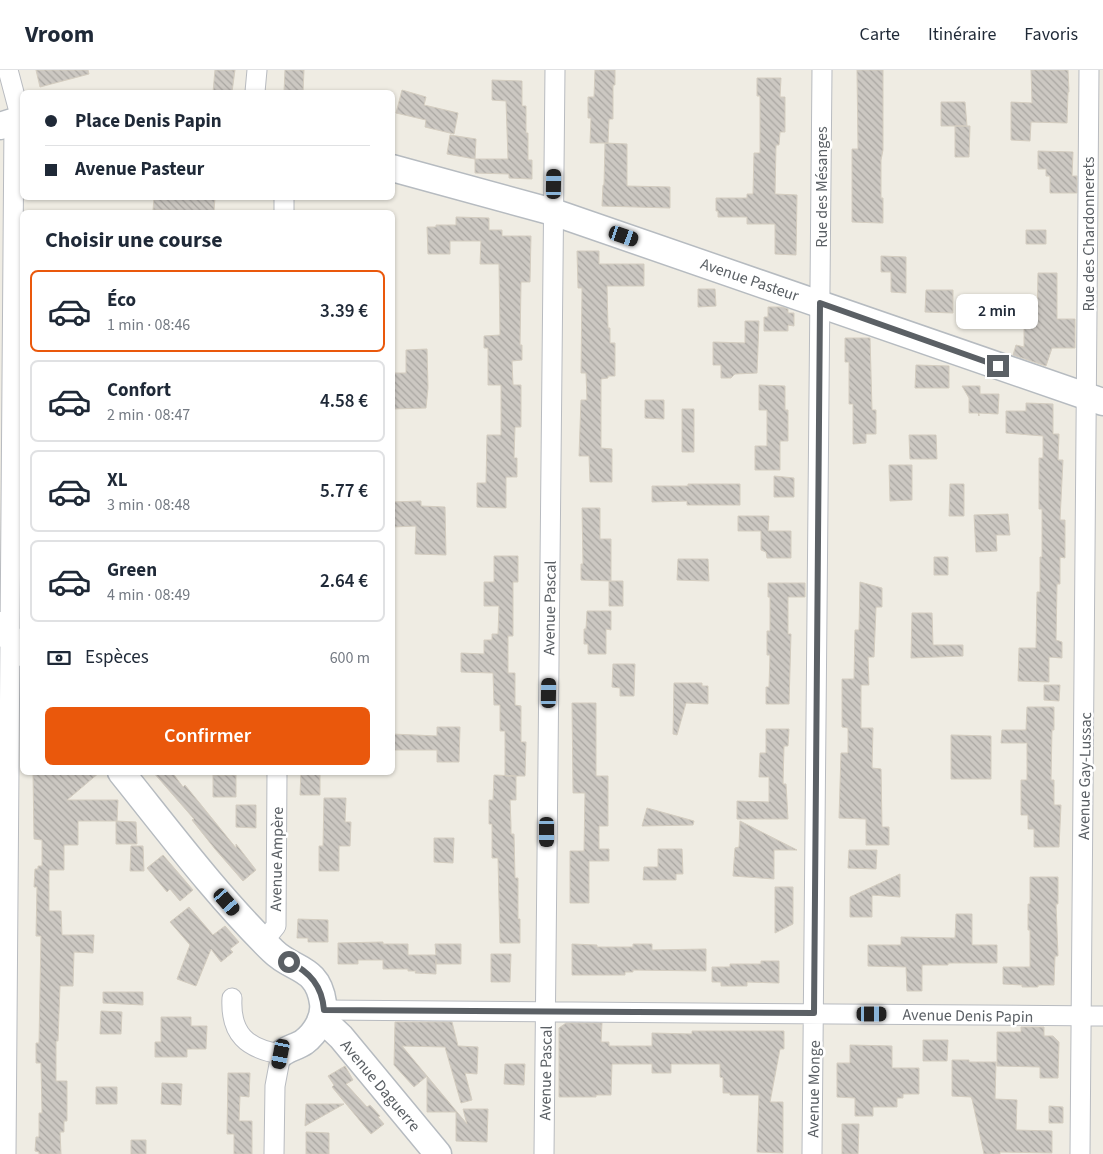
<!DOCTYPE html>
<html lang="fr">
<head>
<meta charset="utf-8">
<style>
  :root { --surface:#fff; --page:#f6f6f7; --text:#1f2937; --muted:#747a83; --line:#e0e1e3; --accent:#ea580c }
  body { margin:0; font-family:"Source Sans 3",sans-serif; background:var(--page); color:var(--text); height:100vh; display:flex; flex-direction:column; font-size:19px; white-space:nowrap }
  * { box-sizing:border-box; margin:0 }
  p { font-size:16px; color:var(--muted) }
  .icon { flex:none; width:28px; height:28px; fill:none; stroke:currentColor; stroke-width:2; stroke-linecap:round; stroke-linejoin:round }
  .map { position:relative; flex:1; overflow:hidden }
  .side { position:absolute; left:20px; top:140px; width:375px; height:565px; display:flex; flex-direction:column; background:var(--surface); border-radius:8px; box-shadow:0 1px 4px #0004 }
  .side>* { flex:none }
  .hud { position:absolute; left:20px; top:20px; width:375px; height:110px; border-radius:8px; box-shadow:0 1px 4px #0004; display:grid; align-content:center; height:110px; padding:0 25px; background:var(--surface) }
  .end { position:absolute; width:22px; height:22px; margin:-11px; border:6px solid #5b6065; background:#fff; box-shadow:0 0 0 2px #fff }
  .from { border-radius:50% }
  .bubble { position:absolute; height:35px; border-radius:8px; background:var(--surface); box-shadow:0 1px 4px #0004; font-size:16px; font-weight:600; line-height:35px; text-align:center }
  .car { position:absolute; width:15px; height:30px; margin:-15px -8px; border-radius:6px; box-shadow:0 0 4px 1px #0007; background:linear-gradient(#222 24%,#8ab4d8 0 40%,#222 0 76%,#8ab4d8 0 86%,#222 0) }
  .hud b { display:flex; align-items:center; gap:18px; height:48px; font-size:19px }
  .hud b+b { border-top:1px solid var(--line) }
  .hud i { width:12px; height:12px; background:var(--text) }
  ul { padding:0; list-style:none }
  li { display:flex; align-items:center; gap:15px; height:82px; margin:0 10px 8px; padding:0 15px; border:2px solid var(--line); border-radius:8px }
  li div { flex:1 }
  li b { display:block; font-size:19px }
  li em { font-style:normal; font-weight:600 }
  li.selected { border-color:var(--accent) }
  li>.icon { width:45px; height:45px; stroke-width:1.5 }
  h2 { padding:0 25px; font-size:22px; line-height:60px }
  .pay { display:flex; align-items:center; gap:12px; height:55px; padding:0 25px; font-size:19px }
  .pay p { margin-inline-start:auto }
  .button { display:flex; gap:10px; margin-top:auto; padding:10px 25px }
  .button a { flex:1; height:58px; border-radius:8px; background:var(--accent); color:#fff; font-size:20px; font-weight:600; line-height:58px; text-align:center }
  header { display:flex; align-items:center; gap:30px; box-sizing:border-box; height:70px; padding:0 25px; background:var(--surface); border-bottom:1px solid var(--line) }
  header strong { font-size:24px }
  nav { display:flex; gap:28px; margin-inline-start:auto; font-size:18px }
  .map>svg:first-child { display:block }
</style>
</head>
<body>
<header>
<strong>Vroom</strong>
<nav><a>Carte</a><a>Itinéraire</a><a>Favoris</a></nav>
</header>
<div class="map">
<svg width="1103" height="1084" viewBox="0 0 1103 1084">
  <defs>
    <pattern id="building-back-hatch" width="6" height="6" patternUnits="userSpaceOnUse" patternTransform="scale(1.25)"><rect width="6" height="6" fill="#ccc8c2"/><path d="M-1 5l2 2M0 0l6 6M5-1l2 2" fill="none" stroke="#a9a6a1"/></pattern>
  </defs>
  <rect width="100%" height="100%" fill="#efece3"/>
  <path fill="url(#building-back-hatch)" stroke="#d4cdc0" d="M36,0H88L89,4L40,17Z
    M215,0H235L232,22H213Z
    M285,0H304L303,22H284Z
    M595,0H615V15H613V49H609L608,73H590L591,48H588V27H594Z
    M857,0H883V80L881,90V128H883V153H881L852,152V79H858Z
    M1031,0H1068L1069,22H1068L1067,53L1031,52L1030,71L1011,70V32L1032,33Z
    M757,8H781L780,27H785V62H780L779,75H776L775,124L797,125L796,185L775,184V154H747V147H718V141H716V128H747V124H753L754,83H760V26H757Z
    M492,10L522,11V36H526V63H528V90H532V109L509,108V104L475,103V89H508L506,31L492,30Z
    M402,20L426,27L424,35L458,43L454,64L425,57L426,50L396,43Z
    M941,32H965L967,56H941Z
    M955,56H970L969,87H955Z
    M450,65L476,69L475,89L447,84Z
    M605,73L627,74V116L670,117V138L602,136L603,115H604Z
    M1038,81L1073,82L1072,106H1077V123H1050V106H1046V99H1038Z
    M154,128H215L214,141L153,140Z
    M456,147L489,148V160H502V166H531L530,212H521L520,275H522V290L512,291L513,315H521V357H515L514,388H517V407H506V438L477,437V413H486L487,365H501V315H488V278H484V266L500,265L499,194H480L481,171H450V184H428L427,157H436V155H456Z
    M1026,160H1046V174H1026Z
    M577,181H599V194H644V216H607L608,258H610V273H615V306H608V308L601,309V378L612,379V412H590L589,386H579L581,330H587L586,303H581L582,218H578Z
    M881,186L906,187V223L891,222V202H881Z
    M1038,203H1057V249H1075V278H1052L1046,296L1013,285L1016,275L1024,277V249H1037Z
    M698,219H715L716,236L698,237Z
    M926,220H953V243L925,242Z
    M768,237H782L788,239V243H794V256L788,255V261H764V247H768Z
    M745,251H759L757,303L735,304L731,308H721V295H713V272L745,273Z
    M845,268H870L872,340H876V364H866V373L853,374V334H849V292H845Z
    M427,279L428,318L426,338L392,339V303H406V280Z
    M916,295L949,296V318H915Z
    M759,315L785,316V340H788V371H780V400H755V376H767V340H759Z
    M962,316H980V324H999L998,344L979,343V346L978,343H969V328Z
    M645,330H664V349L645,348Z
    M1026,333L1053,334V364H1059L1058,390H1063L1060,450H1065V488L1060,487V514H1057L1056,570L1062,572V588L1049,587V612L1018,611L1019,578H1036L1037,522H1040V487H1042V439H1039V388H1043V366L1006,363V341H1026Z
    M682,339H694V382H682Z
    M909,365H936L937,389H910Z
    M889,395H912V430L890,431Z
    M774,406L794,408V427H774Z
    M688,414H740V435H687V431L652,432V416H688Z
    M950,414H964V446H949Z
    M421,431V436L445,437L446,485L415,484L416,456L392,457V432Z
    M582,438H600V469H611V511L581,510V494H583Z
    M1008,444L1010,465H996L997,481L976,482L974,445Z
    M738,446H769L768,461H791V488H767L766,482L761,480V461H738Z
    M494,486H518V512H513V566H508V603H515V635L521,636V672H526L525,706H505V661H500V635H494L493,603L461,602V583L484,584V570H492V564H498L499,536H484V512H494Z
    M934,487H948V505H934Z
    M678,489H708L709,511L677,510Z
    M609,511H623V536H609Z
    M860,512L882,518V537H876L874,587H868L869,615H861V658H873L872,698L881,699L882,757H889V775H866V749L839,748L841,683H848V658L842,657V609H854L855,560H859Z
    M768,513H805V527H788V564H791L789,634H766V617H769L770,585H767V561H770V527H768Z
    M587,541H611V560L606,559V584H588V574H584V559H586Z
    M912,543H932L933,575H963V586L911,588Z
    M613,594H635L634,626H620V618L612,617Z
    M674,613H702V616H708V634L686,633L677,665L673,664Z
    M1044,615H1060L1059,631L1044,630Z
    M572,633H596V706H608V756H599V779H609V791H589V833H570V781H584L585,723H573Z
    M1027,637H1054V660H1052L1051,710H1054V735H1061L1059,777H1034V759H1028V745H1021V710H1027V673H1001L1002,660H1026Z
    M437,657H460L459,692H437V680H392V664L437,666Z
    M766,659H789L788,676H784L783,714H786L788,749H737V731L769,732V707H759L760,683H766Z
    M951,665L991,666V709H951Z
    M33,702H100L67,730H118L117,751H78V775H64V800H49V841H61L62,865H94L93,883L74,882L73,916H60L58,971H56V1011H67V1051H64V1062H60L61,1084H39V1082L35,1081L36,1067H39V1043H42L41,993H36V973H39L41,866H36L37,817H34L35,799H38V796H42V770L34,769Z
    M153,702H172L183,717L185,715L236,778V774L256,800L243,811L215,779L192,750L194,749Z
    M301,702L320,703V725H300Z
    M213,705H236V727H213Z
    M494,705L516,706V730H510L511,756V764H514L515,808H518V849H520V873H500L498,788H492V754H489V730H493Z
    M324,728H346L345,752H351L350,776H339V801H319V776H323Z
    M236,735H256V758L236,757Z
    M647,738L694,751L693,755L642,756Z
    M116,751L136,752L137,774H116Z
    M740,751L797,780H774V809L733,806L735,778L739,777Z
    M434,768H454L453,793L434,792Z
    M131,776H143L144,801H130Z
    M658,779H682L683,804H676V810H643L644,797H658Z
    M849,780H877L876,799L848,798Z
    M163,785L193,820L180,831L170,819L167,822L147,798Z
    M900,804V827L872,825V847H850V827Z
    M1030,807H1058V834H1056L1058,886H1055L1054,915H1038V917H1022V915L1003,914V897H1030V860H1028V834H1030Z
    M775,817H793V854L775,863Z
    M189,837L213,865L225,856L239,872L230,879L233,882L221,892L211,879L196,916L177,909L190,875L170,852Z
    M956,844H972V875H997V893H948V895H922V921H907L906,897L868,896V875H901V867L955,868Z
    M298,849L328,850V872H308V868H297Z
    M383,872V874H408V885H436L435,874H461V894H436V889V904L415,903L416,901H408V899H383V890H358V894H338V873Z
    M572,874L597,875V877H633V874H652V880L706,879V901L633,900V902H625V905H572Z
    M491,884H511L510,912H491Z
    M761,891H779V913L747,912V916H721V912H712V897H730V894H761Z
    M103,922H143V935L103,933Z
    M101,941L122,942L121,964H100Z
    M161,947H191V956H207L206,979H187V987H155V972H161Z
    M395,952H452L458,976L478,977L477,1004L465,1003L472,1030L461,1033L445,977L402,976L427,1006L414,1017L394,995Z
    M566,953H602L601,972H609V976H652V963L692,964V961H784V979H780L770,1032H783V1083L757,1082L759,1025H730V1023H723V1008L720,1007V994H671V1003H652V994H612L611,1025H596V1027H559V958Z
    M1021,957H1044V966H1053L1059,972L1058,1008H1040V997L997,996V962H1021Z
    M923,970H948L947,991H923Z
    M850,975L892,976V998H919V1024H903V1028H897V1037H873V1046H855V1028L837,1027V993H850Z
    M952,990H969V992H996L995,1029L1017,1030L1016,1060L1052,1061V1083L1000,1082V1084H984L972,1029L971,1027L952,1026Z
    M505,994H525L524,1015L504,1014Z
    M345,996L353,1010L346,1014L367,1037L370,1035L380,1046L378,1047L384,1054L371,1064L332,1017L334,1015L328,1006Z
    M228,1003H250L249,1027L240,1026L239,1051H252V1084H234V1064H227Z
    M427,1006L467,1054L463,1039H488L487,1072L456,1071V1042H427Z
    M162,1013L182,1014L181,1035L161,1034Z
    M96,1017H117V1034H96Z
    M306,1034H344L305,1056Z
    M1049,1036L1063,1037V1053H1049Z
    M842,1054H859L858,1084H842Z
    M306,1062L329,1063V1084H306Z
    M131,1070H146V1084H131Z"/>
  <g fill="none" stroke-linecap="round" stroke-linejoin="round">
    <g stroke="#b8bbc0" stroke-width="21">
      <path id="street" d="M8,0L21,49
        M255,22L257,0
        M284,142V128
        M263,872L276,856L277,702
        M232,928C230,964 247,979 281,984L275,1016L274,1084
        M323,940L1103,946
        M6,1084L14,52
        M544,1084L555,0
        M812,1084L822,0
        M1080,1084L1089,0"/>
    </g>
    <g stroke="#b6bbc0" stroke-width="29">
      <path id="secondary" d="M0,56L22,49
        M392,98L553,142L1103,332
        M0,555L22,583
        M121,702C170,763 217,826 273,881C293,901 318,896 323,933C325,947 316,963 304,972C297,977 288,978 281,984
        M322,949L341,967L438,1084"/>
    </g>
    <use href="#street" stroke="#fff" stroke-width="19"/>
    <use href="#secondary" stroke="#fff" stroke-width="26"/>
  </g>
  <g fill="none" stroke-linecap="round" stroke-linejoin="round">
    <path stroke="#5b6065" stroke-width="6" d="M289,892C310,902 322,916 324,940L814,943L820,233L998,296"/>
  </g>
  <g text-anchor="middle" stroke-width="5" stroke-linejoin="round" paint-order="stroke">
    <g font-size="16" fill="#5b6065" stroke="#fff">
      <text transform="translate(821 117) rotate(-90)" y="6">Rue des Mésanges</text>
      <text transform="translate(1088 164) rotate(-90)" y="6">Rue des Chardonnerets</text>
      <text transform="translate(750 209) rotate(19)" y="6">Avenue Pasteur</text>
      <text transform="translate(549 538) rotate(-89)" y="6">Avenue Pascal</text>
      <text transform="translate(1084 706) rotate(-89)" y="6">Avenue Gay-Lussac</text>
      <text transform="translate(276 789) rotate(-89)" y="6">Avenue Ampère</text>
      <text transform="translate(968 945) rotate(1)" y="6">Avenue Denis Papin</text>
      <text transform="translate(545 1003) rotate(-89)" y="6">Avenue Pascal</text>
      <text transform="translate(381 1015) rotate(50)" y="6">Avenue Daguerre</text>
      <text transform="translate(813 1019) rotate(-89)" y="6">Avenue Monge</text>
    </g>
  </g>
</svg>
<i class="end from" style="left:289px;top:892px"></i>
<i class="end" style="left:998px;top:296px"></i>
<div class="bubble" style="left:956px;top:224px;width:82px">2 min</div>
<i class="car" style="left:554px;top:114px;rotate:1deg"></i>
<i class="car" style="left:624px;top:166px;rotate:109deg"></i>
<i class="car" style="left:549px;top:623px;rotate:1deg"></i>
<i class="car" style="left:547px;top:762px;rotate:180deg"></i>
<i class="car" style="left:227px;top:832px;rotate:139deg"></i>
<i class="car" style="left:872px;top:944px;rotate:90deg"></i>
<i class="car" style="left:281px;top:984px;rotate:191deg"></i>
<div class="hud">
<b><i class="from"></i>Place Denis Papin</b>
<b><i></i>Avenue Pasteur</b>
</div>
<section class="side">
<h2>Choisir une course</h2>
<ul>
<li class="selected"><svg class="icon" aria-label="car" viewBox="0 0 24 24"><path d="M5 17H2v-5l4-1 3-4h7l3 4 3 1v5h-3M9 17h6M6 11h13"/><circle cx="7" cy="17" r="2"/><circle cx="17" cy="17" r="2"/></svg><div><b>Éco</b><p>1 min · 08:46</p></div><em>3.39 €</em></li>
<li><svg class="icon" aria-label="car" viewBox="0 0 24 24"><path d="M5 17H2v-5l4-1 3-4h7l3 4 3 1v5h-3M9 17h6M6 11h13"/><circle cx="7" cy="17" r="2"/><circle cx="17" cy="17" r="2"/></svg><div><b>Confort</b><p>2 min · 08:47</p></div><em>4.58 €</em></li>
<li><svg class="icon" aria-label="car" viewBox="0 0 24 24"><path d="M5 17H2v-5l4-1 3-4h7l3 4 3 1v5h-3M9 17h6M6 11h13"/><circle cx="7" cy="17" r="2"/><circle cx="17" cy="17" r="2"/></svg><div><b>XL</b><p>3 min · 08:48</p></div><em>5.77 €</em></li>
<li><svg class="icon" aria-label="car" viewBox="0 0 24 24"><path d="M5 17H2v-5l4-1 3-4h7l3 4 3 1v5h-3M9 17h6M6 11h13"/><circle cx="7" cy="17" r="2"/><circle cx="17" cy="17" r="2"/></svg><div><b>Green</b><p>4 min · 08:49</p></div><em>2.64 €</em></li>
</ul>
<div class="pay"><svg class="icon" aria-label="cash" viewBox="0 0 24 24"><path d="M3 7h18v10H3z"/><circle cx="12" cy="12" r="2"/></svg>Espèces<p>600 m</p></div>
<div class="button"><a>Confirmer</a></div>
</section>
</div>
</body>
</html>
